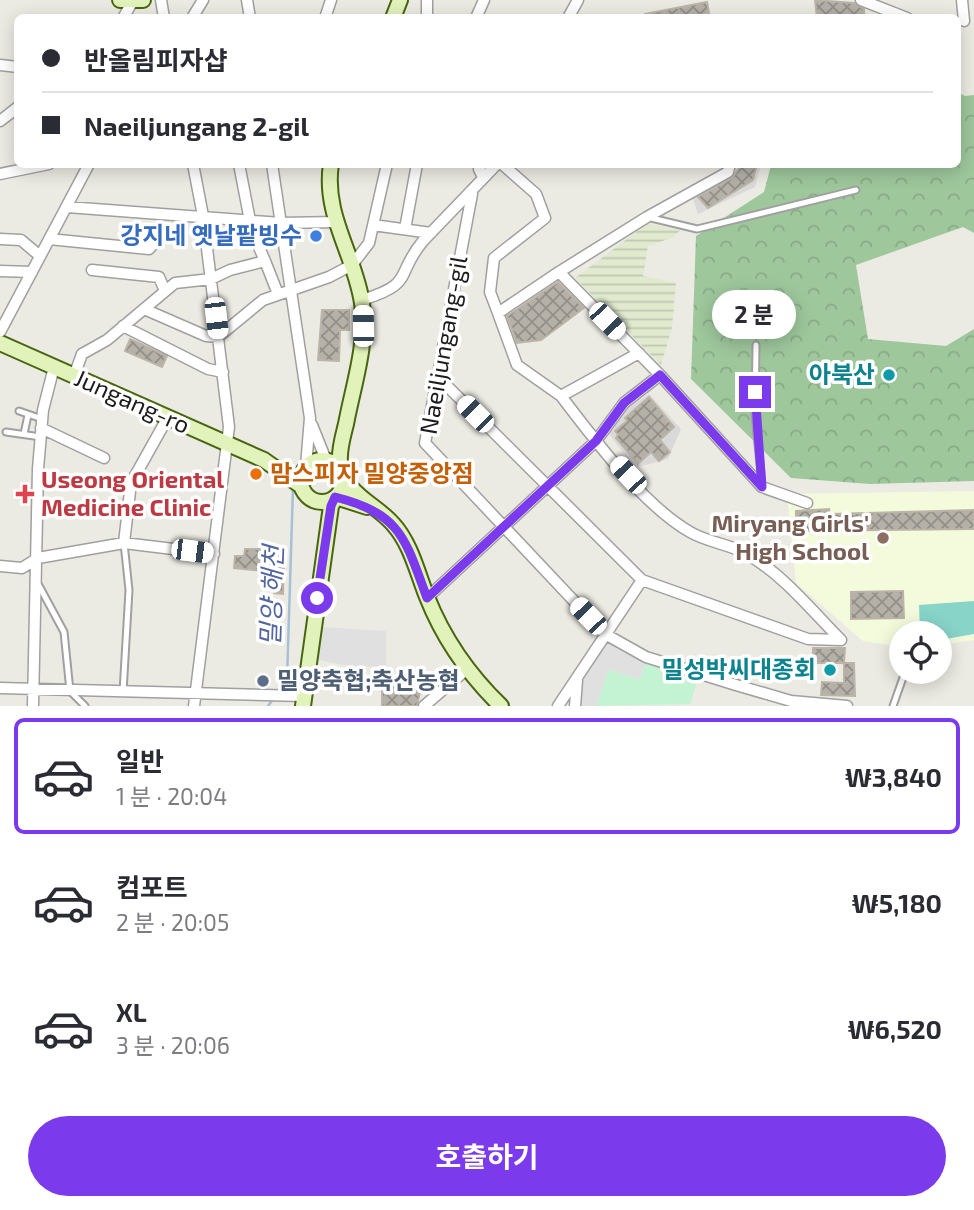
<!DOCTYPE html>
<html lang="ko">
<head>
<meta charset="utf-8">
<style>
  :root { --surface:#fff; --page:#f7f7f7; --text:#2b2b33; --muted:#7c7c81; --line:#e1e1e2; --accent:#7c3aed }
  body { margin:0; font-family:"Exo 2","Noto Sans KR",sans-serif; background:var(--page); color:var(--text); height:100vh; display:flex; flex-direction:column; font-size:26px; white-space:nowrap }
  * { box-sizing:border-box; margin:0 }
  p { font-size:23px; color:var(--muted) }
  .icon { flex:none; width:38px; height:38px; fill:none; stroke:currentColor; stroke-width:2; stroke-linecap:round; stroke-linejoin:round }
  .map { position:relative; height:706px; overflow:hidden }
  .drawer { display:flex; flex-direction:column; background:var(--surface); flex:1 }
  .drawer>* { flex:none }
  .guide { position:absolute; left:14px; top:14px; width:947px; height:154px; border-radius:10px; box-shadow:0 4px 18px #0003; display:grid; align-content:center; height:154px; padding:0 28px; background:var(--surface) }
  .buttons { position:absolute; left:889px; top:621px; display:grid; gap:14px }
  .buttons a { display:grid; place-items:center; width:63px; height:63px; border-radius:50%; background:var(--surface); box-shadow:0 4px 18px #0003; font-size:35px }
  .end { position:absolute; width:32px; height:32px; margin:-16px; border:9px solid #7c3aed; background:#fff; box-shadow:0 0 0 4px #fff }
  .from { border-radius:50% }
  .bubble { position:absolute; height:49px; border-radius:24px; background:var(--surface); box-shadow:0 4px 18px #0003; font-size:23px; font-weight:700; line-height:49px; text-align:center }
  .car { position:absolute; width:21px; height:42px; margin:-21px -10px; border-radius:9px; box-shadow:0 0 5px 2px #0007; background:linear-gradient(#fff 24%,#345 0 40%,#fff 0 76%,#345 0 86%,#fff 0) }
  .guide b { display:flex; align-items:center; gap:24px; height:66px; font-size:26px }
  .guide b+b { border-top:2px solid var(--line) }
  .guide i { width:18px; height:18px; background:var(--text) }
  ul { padding:12px 0 0; list-style:none }
  li { display:flex; align-items:center; gap:21px; height:116px; margin:0 14px 10px; padding:0 14px; border:4px solid transparent; border-radius:10px }
  li div { flex:1 }
  li b { display:block; font-size:26px }
  li em { font-style:normal; font-weight:700 }
  li.active { border-color:var(--accent) }
  li>.icon { width:63px; height:63px; stroke-width:1.5 }
  .cta { display:flex; gap:14px; margin-top:auto; padding:14px 28px }
  .cta a { flex:1; height:80px; border-radius:42px; background:var(--accent); color:#fff; font-size:28px; font-weight:700; line-height:80px; text-align:center }
  .map>svg:first-child { display:block }
</style>
</head>
<body>
<div class="map">
<svg width="974" height="706" viewBox="0 0 974 706">
  <defs>
    <pattern id="farmland-rules" width="6" height="5" patternUnits="userSpaceOnUse" patternTransform="scale(1.75)"><rect width="6" height="5" fill="#e1e9cf"/><path d="M0 2.5h6" fill="none" stroke="#c0c7b1"/></pattern>
    <pattern id="forest-crowns" width="20" height="18" patternUnits="userSpaceOnUse" patternTransform="scale(1.75)"><rect width="20" height="18" fill="#9ec79c"/><path d="M2 6a3 3 0 1 1 6 0M12 15a3 3 0 1 1 6 0" fill="none" stroke="#88aa86"/></pattern>
    <pattern id="building-cross-hatch" width="8" height="8" patternUnits="userSpaceOnUse" patternTransform="scale(1.75)"><rect width="8" height="8" fill="#b5b1a9"/><path d="M0 0l8 8M0 8l8-8" fill="none" stroke="#928f89"/></pattern>
  </defs>
  <rect width="100%" height="100%" fill="#ecebe3"/>
  <path fill="#dad9d9" d="M730,165H761L755,187L698,214L692,196Z
    M649,394L681,429L668,459L635,468L609,434L624,411Z"/>
  <path fill="#f4fbdd" d="M974,491V640L940,645V634H901V647L863,641L796,583L787,494Z"/>
  <path fill="url(#farmland-rules)" d="M647,224L680,230L674,237L648,246L643,276L676,283L672,328L661,365L575,278Z"/>
  <path fill="url(#forest-crowns)" d="M957,92L965,96L974,95V233L963,227L856,265L868,339L946,346L974,329V481L870,484L791,478L691,379L696,236L764,192L771,165L957,164Z"/>
  <path fill="#c3f3d2" d="M645,662L698,679L690,704L596,706L608,670L639,679Z"/>
  <path fill="#88d4c9" d="M974,601V634L940,640V634L920,633L919,605Z"/>
  <path fill="#e0e0e0" d="M322,627L386,631V666L353,667L315,659Z
    M606,641L645,662L640,679L608,670L596,706H580L583,680Z"/>
  <g fill="none" stroke-linecap="round" stroke-linejoin="round">
    <path stroke="#a7c0d6" stroke-width="2.5" d="M278,692L287,680L293,488
      M268,706L274,698"/>
  </g>
  <path fill="url(#building-cross-hatch)" stroke="#bcb5a7" stroke-width="2" d="M815,0L854,3L864,9V18H817Z
    M707,2L709,13L687,18H646L645,14Z
    M742,164H757L753,180L708,208L698,197L732,178Z
    M558,282L584,308L541,340L517,343L507,316Z
    M322,310H349V330H340L339,361L318,360Z
    M130,339L167,356L162,367L125,351Z
    M649,397L674,427L660,440L670,452L659,461L651,452L638,464L616,438L618,435L615,431L627,421L625,418Z
    M829,509L830,514L974,510V529L796,531V511Z
    M245,549H268V554L284,555L283,594L274,593L275,572L234,568L235,556H244Z
    M903,591L904,618L851,619V592Z
    M813,648H845L844,663H813Z
    M844,663H854L855,696L821,695L822,682L844,683Z
    M382,684L421,688L417,706H382Z"/>
  <g fill="none" stroke-linecap="round" stroke-linejoin="round">
    <g stroke="#a0a0a0" stroke-width="9">
      <path id="lane" d="M647,217L697,229L856,190
        M756,345L755,415L762,484
        M19,411L42,419
        M6,432L41,437
        M24,434L28,415
        M37,582L64,632L70,691L85,706
        M123,692L129,590L124,543
        M893,706L905,672"/>
    </g>
    <g stroke="#a0a0a0" stroke-width="13">
      <path id="street" d="M161,0L164,18
        M247,0L250,18
        M427,0V18
        M861,0L907,18
        M962,0L964,21
        M123,18L133,1
        M192,18L203,0
        M325,18L331,0
        M476,18L484,0
        M568,18L578,0
        M0,65L18,67
        M0,121L18,107
        M193,164L203,216L229,427L194,706
        M239,164L252,231L265,261
        M272,164L310,418L306,466
        M482,164L479,169L483,177
        M502,164L536,194L545,218L494,258L490,292L498,313L559,272L660,375L762,487L807,503
        M0,174L49,164
        M472,194L425,443L605,634L646,657L736,685L791,701L847,706
        M67,207L281,223L337,222
        M373,225L431,233
        M405,229L417,164
        M0,239L21,240L40,256
        M49,239L149,249L163,232
        M92,270L159,277L165,291
        M0,271L32,272
        M559,272L647,217L728,172L730,164
        M362,300C416,283 394,276 423,241L497,164
        M144,309L206,336L218,337L263,300L329,277L352,265L369,243L387,164
        M498,313L517,365L561,396L639,353
        M123,326L208,369L223,372
        M0,332L89,164
        M74,376L82,354L107,340L175,283L211,279L230,270L265,261L278,294
        M439,378L642,580L808,639L841,640C812,611 782,573 745,553C728,544 707,542 690,532C643,505 594,439 561,396
        M312,425L326,460
        M41,428L104,458
        M124,543L131,483L168,417
        M0,566L22,568L38,558L124,543L214,554
        M427,598L596,441L624,403L660,375
        M0,688L304,696
        M33,706L38,469L43,410L54,367
        M424,706L466,670
        M558,706L642,580
        M575,706L577,680"/>
    </g>
    <g stroke="#486610" stroke-width="18">
      <path id="secondary" d="M120,0H143
        M393,18L400,0
        M331,164C323,215 355,255 362,303C368,343 353,386 346,424C343,436 339,449 340,461C343,494 375,503 393,524C411,544 417,572 427,597C444,640 468,674 501,706
        M0,343L264,460L301,486
        M301 481a21 21 0 1 1 42 0a21 21 0 1 1-42 0Z
        M303,706L331,506L336,497L367,507"/>
    </g>
    <use href="#lane" stroke="#fff" stroke-width="5"/>
    <use href="#street" stroke="#fff" stroke-width="10"/>
    <use href="#secondary" stroke="#e2f2bb" stroke-width="14"/>
  </g>
  <g fill="none" stroke-linecap="round" stroke-linejoin="round">
    <path stroke="#7c3aed" stroke-width="9" d="M317,598L331,506L335,497C402,514 405,539 427,598L596,441L624,403L660,375L762,487L755,392"/>
  </g>
  <circle fill="#3f7fe0" stroke="#fff" stroke-width="2.5" cx="316" cy="236" r="7"/>
  <g fill="#0f9aa8" stroke="#fff" stroke-width="2.5">
    <circle cx="889" cy="375" r="7"/>
    <circle cx="830" cy="670" r="7"/>
  </g>
  <circle fill="#e8710a" stroke="#fff" stroke-width="2.5" cx="256" cy="474" r="7"/>
  <path fill="#e0444e" stroke="#fff" stroke-width="2.5" d="M21.5 483.5h7v7h7v7h-7v7h-7v-7h-7v-7h7z"/>
  <circle fill="#8d6e63" stroke="#fff" stroke-width="2.5" cx="883" cy="538" r="7"/>
  <circle fill="#5c6f8a" stroke="#fff" stroke-width="2.5" cx="263" cy="681" r="7"/>
  <g text-anchor="middle" stroke-width="7" stroke-linejoin="round" paint-order="stroke">
    <g font-size="24" font-weight="bold" fill="#366cbe" stroke="#fff" text-anchor="end">
      <text x="302" y="244">강지네 옛날팥빙수</text>
    </g>
    <g font-size="24" fill="#1c1c1c" stroke="#fff">
      <text transform="translate(444 345) rotate(-80)" y="8">Naeiljungang-gil</text>
      <text transform="translate(132 402) rotate(24)" y="8">Jungang-ro</text>
    </g>
    <g font-size="24" font-weight="bold" fill="#0d838f" stroke="#fff" text-anchor="end">
      <text x="875" y="383">아북산</text>
      <text x="816" y="678">밀성박씨대종회</text>
    </g>
    <g font-size="24" font-weight="bold" fill="#c56008" stroke="#fff" text-anchor="start">
      <text x="270" y="482">맘스피자 밀양중앙점</text>
    </g>
    <g font-size="24" font-weight="bold" fill="#be3a42" stroke="#fff" text-anchor="start">
      <text x="41" y="488">Useong Oriental<tspan x="41" dy="28">Medicine Clinic</tspan></text>
    </g>
    <g font-size="24" font-weight="bold" fill="#785e54" stroke="#fff" text-anchor="end">
      <text x="869" y="532">Miryang Girls'<tspan x="869" dy="28">High School</tspan></text>
    </g>
    <g font-size="24" font-weight="bold" fill="#4e5e75" stroke="#fff" text-anchor="start">
      <text x="277" y="689">밀양축협;축산농협</text>
    </g>
    <g font-size="26" font-style="italic" fill="#5367a1" stroke="#fff">
      <text transform="translate(272 596) rotate(-88)" y="9">밀양 해천</text>
    </g>
  </g>
</svg>
<div class="buttons">
<a><svg class="icon" aria-label="locate" viewBox="0 0 24 24"><circle cx="12" cy="12" r="6"/><path d="M12 2v4M12 18v4M2 12h4M18 12h4"/></svg></a>
</div>
<i class="end from" style="left:317px;top:598px"></i>
<i class="end" style="left:755px;top:392px"></i>
<div class="bubble" style="left:712px;top:290px;width:84px">2 분</div>
<i class="car" style="left:216px;top:318px;rotate:173deg"></i>
<i class="car" style="left:607px;top:321px;rotate:136deg"></i>
<i class="car" style="left:363px;top:326px;rotate:359deg"></i>
<i class="car" style="left:475px;top:414px;rotate:315deg"></i>
<i class="car" style="left:628px;top:475px;rotate:317deg"></i>
<i class="car" style="left:192px;top:551px;rotate:97deg"></i>
<i class="car" style="left:588px;top:616px;rotate:316deg"></i>
<div class="guide">
<b><i class="from"></i>반올림피자샵</b>
<b><i></i>Naeiljungang 2-gil</b>
</div>
</div>
<section class="drawer">
<ul>
<li class="active"><svg class="icon" aria-label="car" viewBox="0 0 24 24"><path d="M5 17H2v-5l4-1 3-4h7l3 4 3 1v5h-3M9 17h6M6 11h13"/><circle cx="7" cy="17" r="2"/><circle cx="17" cy="17" r="2"/></svg><div><b>일반</b><p>1 분 · 20:04</p></div><em>₩3,840</em></li>
<li><svg class="icon" aria-label="car" viewBox="0 0 24 24"><path d="M5 17H2v-5l4-1 3-4h7l3 4 3 1v5h-3M9 17h6M6 11h13"/><circle cx="7" cy="17" r="2"/><circle cx="17" cy="17" r="2"/></svg><div><b>컴포트</b><p>2 분 · 20:05</p></div><em>₩5,180</em></li>
<li><svg class="icon" aria-label="car" viewBox="0 0 24 24"><path d="M5 17H2v-5l4-1 3-4h7l3 4 3 1v5h-3M9 17h6M6 11h13"/><circle cx="7" cy="17" r="2"/><circle cx="17" cy="17" r="2"/></svg><div><b>XL</b><p>3 분 · 20:06</p></div><em>₩6,520</em></li>
</ul>
<div class="cta"><a>호출하기</a></div>
</section>
</body>
</html>
